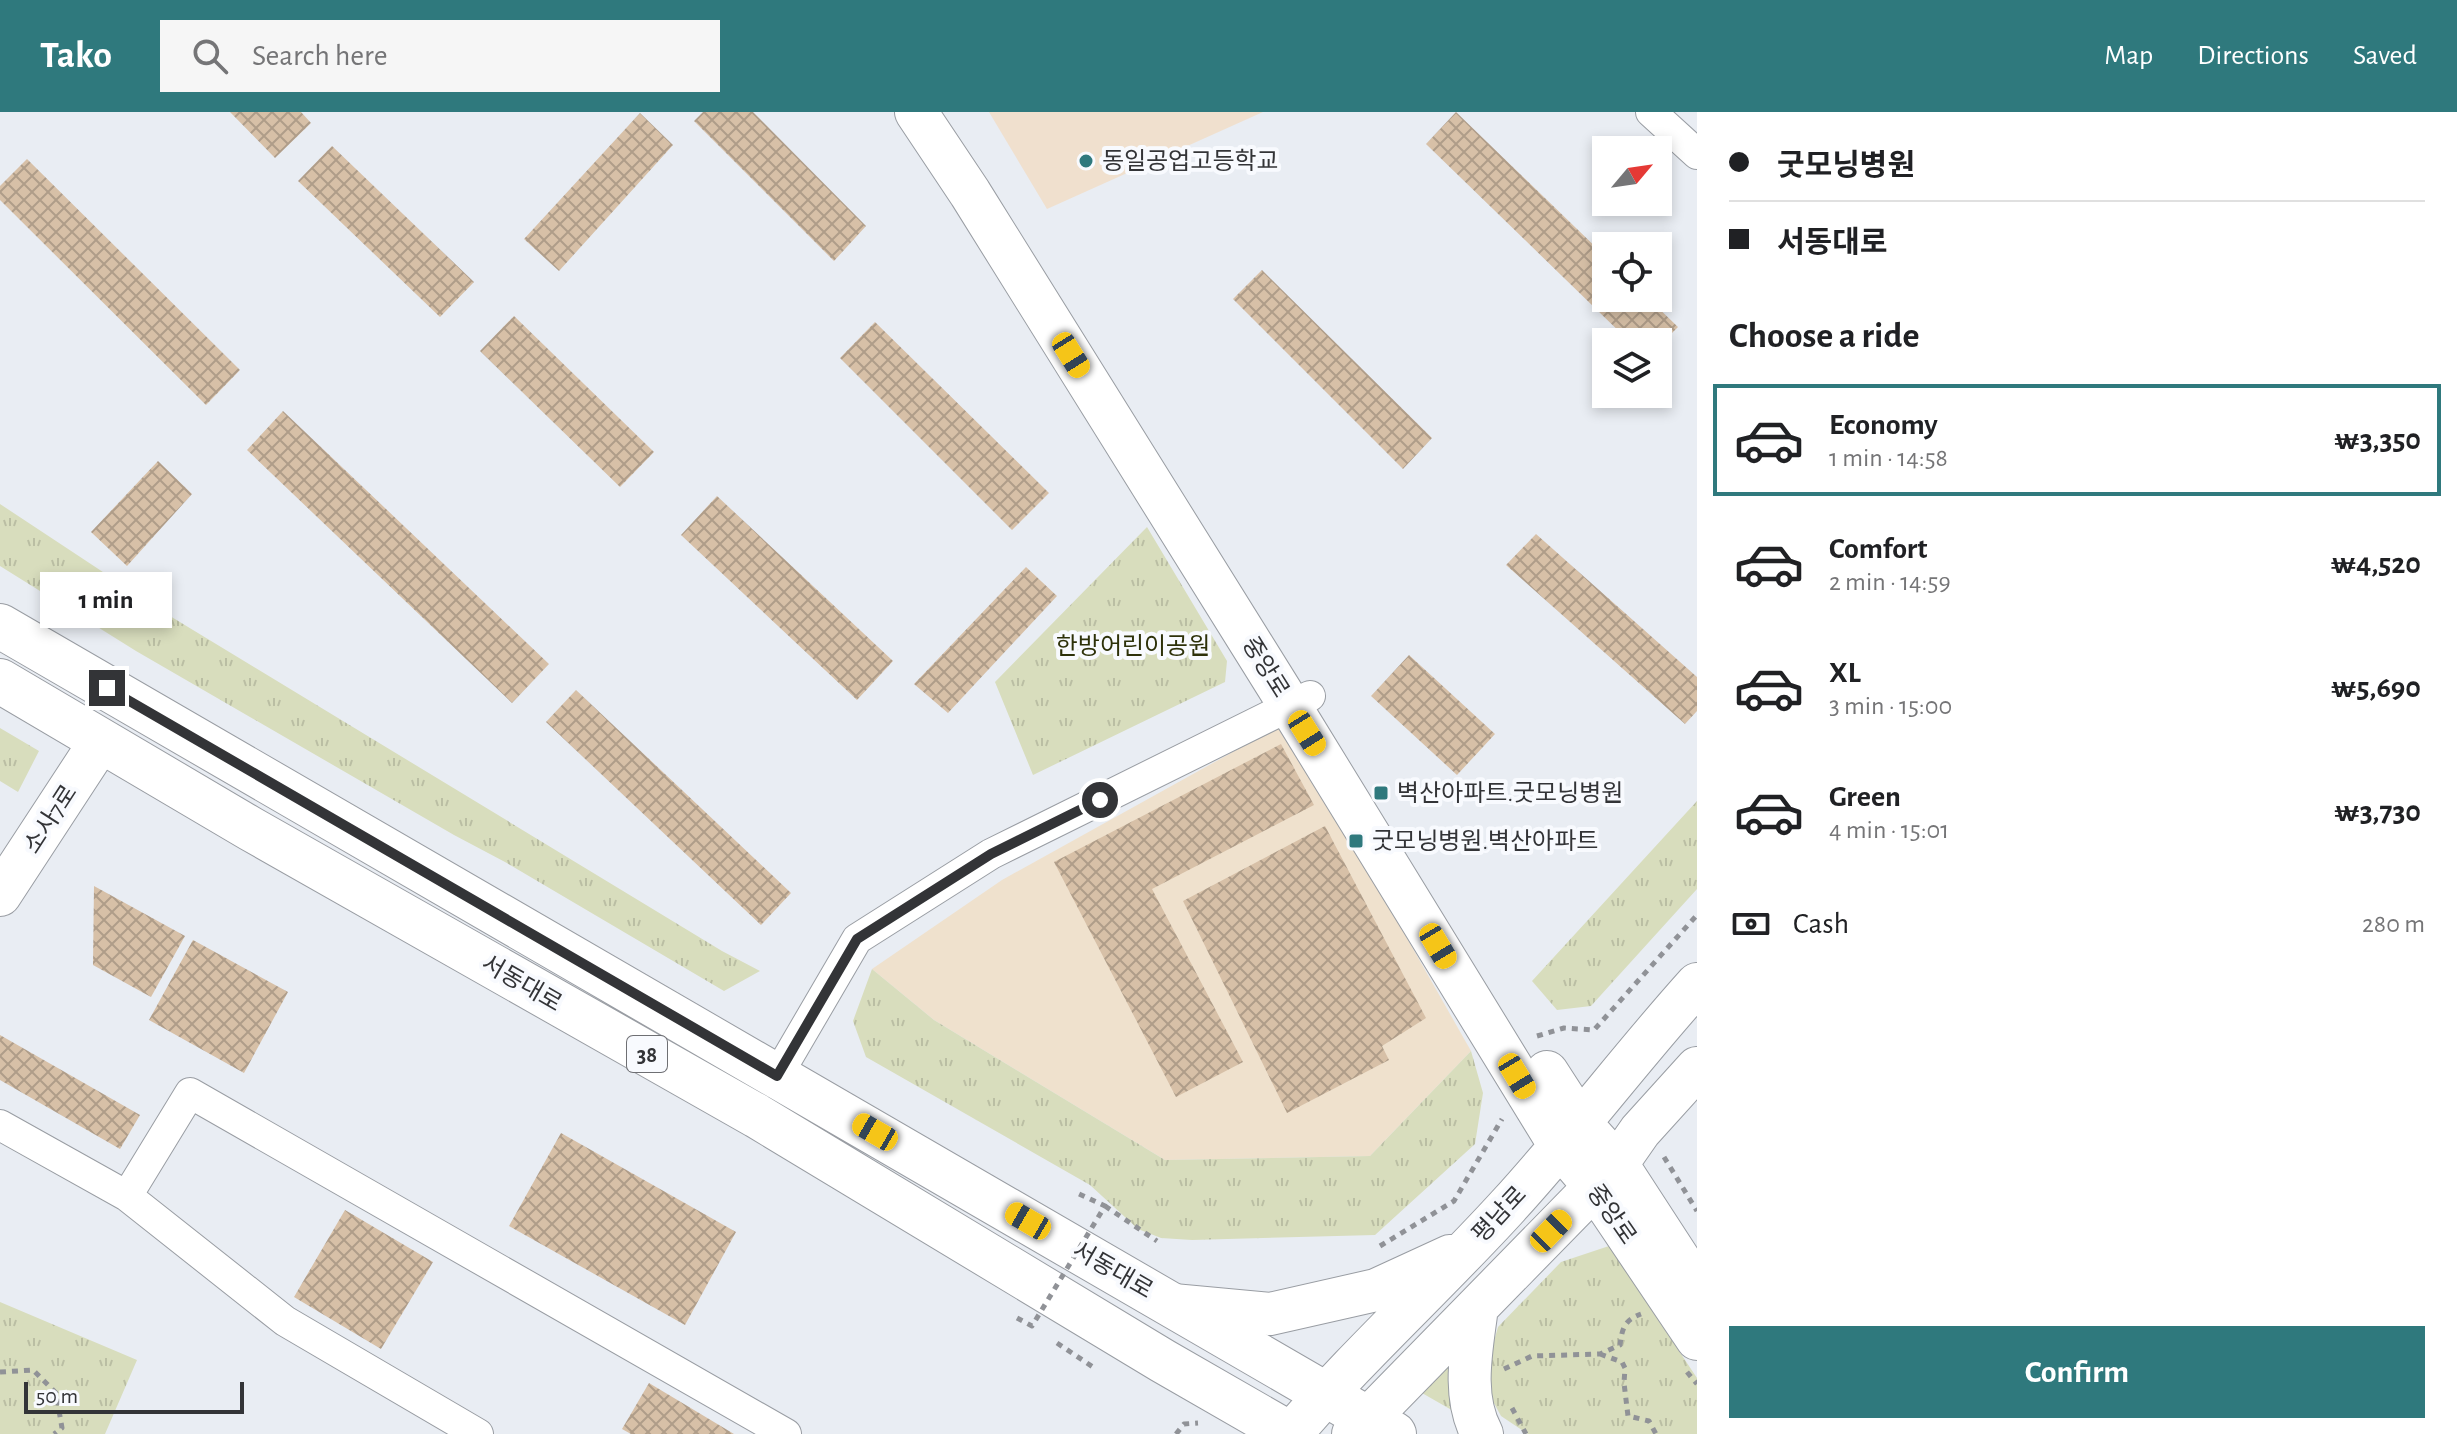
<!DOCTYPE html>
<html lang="en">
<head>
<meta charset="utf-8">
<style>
  :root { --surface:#fff; --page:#f6f6f6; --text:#202124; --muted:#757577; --line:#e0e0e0; --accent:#2f797d }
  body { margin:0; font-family:"Alegreya Sans","Noto Sans KR",sans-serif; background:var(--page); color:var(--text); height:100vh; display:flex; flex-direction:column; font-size:30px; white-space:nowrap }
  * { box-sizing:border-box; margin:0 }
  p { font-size:26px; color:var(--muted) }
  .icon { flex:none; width:44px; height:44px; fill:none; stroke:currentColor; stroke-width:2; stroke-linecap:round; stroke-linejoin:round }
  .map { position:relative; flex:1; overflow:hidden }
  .sheet { display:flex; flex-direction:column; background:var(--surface); width:760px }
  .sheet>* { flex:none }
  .hud { display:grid; align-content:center; height:176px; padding:0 32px; background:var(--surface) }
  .needle { width:52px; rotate:61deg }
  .fabs { position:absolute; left:1592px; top:24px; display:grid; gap:16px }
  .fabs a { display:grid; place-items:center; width:80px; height:80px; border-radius:0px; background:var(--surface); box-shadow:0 4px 12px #0003; font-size:40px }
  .scale { position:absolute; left:24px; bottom:20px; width:220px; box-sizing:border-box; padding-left:8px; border:4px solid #333437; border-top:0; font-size:22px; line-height:28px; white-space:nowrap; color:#333437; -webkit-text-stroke:6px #f8fafe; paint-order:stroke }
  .end { position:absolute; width:36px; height:36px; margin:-18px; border:10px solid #333437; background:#fff; box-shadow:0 0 0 4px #fff }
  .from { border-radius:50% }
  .bubble { position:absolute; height:56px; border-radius:0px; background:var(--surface); box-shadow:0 4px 12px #0003; font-size:26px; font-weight:600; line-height:56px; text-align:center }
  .car { position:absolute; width:24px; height:48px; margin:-24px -12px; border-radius:10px; box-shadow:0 0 6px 2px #0007; background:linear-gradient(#f5c518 24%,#345 0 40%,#f5c518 0 76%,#345 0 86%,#f5c518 0) }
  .hud b { display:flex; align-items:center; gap:28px; height:76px; font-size:30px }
  .hud b+b { border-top:2px solid var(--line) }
  .hud i { width:20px; height:20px; background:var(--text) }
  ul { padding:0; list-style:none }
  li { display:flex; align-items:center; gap:24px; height:112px; margin:0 16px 12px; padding:0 16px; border:4px solid transparent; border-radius:0px }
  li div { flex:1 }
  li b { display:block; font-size:30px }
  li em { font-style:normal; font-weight:600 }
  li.current { border-color:var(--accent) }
  li>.icon { width:72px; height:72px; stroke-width:1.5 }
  h2 { padding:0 32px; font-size:36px; line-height:96px }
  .pay { display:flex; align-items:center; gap:20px; height:88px; padding:0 32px; font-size:30px }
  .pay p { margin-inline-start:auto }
  .cta { display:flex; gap:16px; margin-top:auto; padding:16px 32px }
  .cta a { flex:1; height:92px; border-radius:0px; background:var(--accent); color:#fff; font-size:32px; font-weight:600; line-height:92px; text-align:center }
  header { display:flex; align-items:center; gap:48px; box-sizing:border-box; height:112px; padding:0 40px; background:var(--accent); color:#fff }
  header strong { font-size:38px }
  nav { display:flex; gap:44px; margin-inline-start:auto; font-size:28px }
  .search { width:560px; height:72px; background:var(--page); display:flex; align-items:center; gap:20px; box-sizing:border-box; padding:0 28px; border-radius:0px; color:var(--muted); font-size:30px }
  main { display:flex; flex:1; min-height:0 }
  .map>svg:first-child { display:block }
</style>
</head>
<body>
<header>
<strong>Tako</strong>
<div class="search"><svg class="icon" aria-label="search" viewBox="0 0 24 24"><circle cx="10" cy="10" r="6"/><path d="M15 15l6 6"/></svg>Search here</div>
<nav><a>Map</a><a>Directions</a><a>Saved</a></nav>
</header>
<main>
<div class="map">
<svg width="1697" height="1322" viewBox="0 0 1697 1322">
  <defs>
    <pattern id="grass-tufts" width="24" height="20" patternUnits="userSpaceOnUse" patternTransform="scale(2)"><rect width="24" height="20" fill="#d8ddbd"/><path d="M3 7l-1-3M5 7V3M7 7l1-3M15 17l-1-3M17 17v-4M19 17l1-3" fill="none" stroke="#babea3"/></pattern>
    <pattern id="building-cross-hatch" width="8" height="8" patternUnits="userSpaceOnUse" patternTransform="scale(2)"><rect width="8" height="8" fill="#d7c0a7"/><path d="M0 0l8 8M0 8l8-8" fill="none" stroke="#af9d89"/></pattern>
  </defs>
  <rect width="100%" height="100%" fill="#e9edf3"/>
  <path fill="#f0e0ce" d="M989,0H1263L1047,97Z"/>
  <path fill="#efe1cd" d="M1285,611L1471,939L1370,1044L1165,1048L934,908L872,857L1002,768Z"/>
  <path fill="url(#grass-tufts)" d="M0,392L165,501L722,839L760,859L724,879L505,750L454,723L136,539L0,454Z
    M1147,415L1227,549L1225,570L1033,663L995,570Z
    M0,616L39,639L18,680L0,669Z
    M1697,689V777L1591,894L1557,898L1532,869Z
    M872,857L934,908L1165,1048L1370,1044L1471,939L1483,981L1475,1032L1375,1123L1192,1128L1161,1126L1138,1117L1090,1073L866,945L853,909Z
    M1609,1134L1697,1266V1322H1528L1501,1304L1488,1280L1487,1253L1498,1215L1561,1150Z
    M0,1190L137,1248L105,1322H0Z
    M1463,1233L1476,1312L1422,1281Z"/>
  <path fill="url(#building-cross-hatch)" d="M230,0H301L311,11L275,46Z
    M703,0H753L866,114L834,149L694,9Z
    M1456,0L1606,145V186H1648L1678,215L1658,235V230H1630L1426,32Z
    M640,1L673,33L559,159L524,127Z
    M332,34L474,170L440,205L298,69Z
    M27,47L240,258L206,293L0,88V74Z
    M1262,158L1432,326L1403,357L1233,187Z
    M514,204L654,340L620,375L480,239Z
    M875,210L1049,381L1012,418L840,246Z
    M283,299L549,552L512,591L247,338Z
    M158,349L192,382L127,454L91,420Z
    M717,384L893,549L857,588L681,423Z
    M1536,422L1697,565V599L1685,612L1506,453Z
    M1026,455L1057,484L948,601L914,572Z
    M1409,543L1495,622L1457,663L1371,584Z
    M576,578L791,781L761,813L546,610Z
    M1281,632L1314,693L1152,777L1243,950L1176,985L1054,750Z
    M1325,714L1426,906L1382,934L1389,948L1287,1001L1183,789Z
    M94,774L185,824L151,885L93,853Z
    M193,828L288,880L244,961L149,908Z
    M0,923L140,1003L120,1037L0,968Z
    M561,1021L736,1120L685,1213L509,1114Z
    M345,1098L433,1150L381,1237L294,1185Z
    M649,1271L734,1322H631L622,1317Z"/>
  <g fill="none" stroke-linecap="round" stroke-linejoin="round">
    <g stroke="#999da3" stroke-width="32">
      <path id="street" d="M1651,0L1697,42
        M777,964L857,827L991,742L1310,584
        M0,1013L127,1084L285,1209L478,1322
        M127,1084L190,981L786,1322"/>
    </g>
    <g stroke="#999da3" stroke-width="44">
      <path id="secondary" d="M916,0L970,81L1290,594L1560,1034L1594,1074L1697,1227
        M0,783L100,630
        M1547,960L1580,1011L1617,1052L1697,1175
        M1173,1193L1270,1202L1376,1178L1450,1144
        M1477,1195C1472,1236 1461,1283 1482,1322
        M1291,1322C1359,1242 1438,1171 1508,1094C1574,1022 1632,944 1697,872
        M1353,1322L1617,1052L1640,1019L1697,956"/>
    </g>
    <g stroke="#999da3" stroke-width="46">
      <path id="primary" d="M0,514L1394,1322
        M0,569L251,717L757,1004L1163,1249L1290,1322"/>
    </g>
    <path stroke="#909297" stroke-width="5" stroke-dasharray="6 6" stroke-linecap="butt" d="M1537,924L1564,916L1594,918L1697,803
      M1664,1045L1697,1099
      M1105,1094L1157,1129
      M1380,1134L1454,1089L1502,1007
      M1057,1231L1093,1255
      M1600,1242L1622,1250L1625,1256L1624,1271L1628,1304L1649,1309L1656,1322
      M1504,1257L1532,1244L1600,1242L1620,1233C1622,1217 1624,1208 1641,1202
      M0,1260L33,1258L56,1281L62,1316L54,1322
      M1687,1260L1697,1272
      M1512,1296L1526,1322
      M1176,1322L1184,1312L1198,1311"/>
    <use href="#street" stroke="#fff" stroke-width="30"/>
    <use href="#secondary" stroke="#fff" stroke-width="42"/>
    <use href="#primary" stroke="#fff" stroke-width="44"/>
    <path stroke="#909297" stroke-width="5" stroke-dasharray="6 6" stroke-linecap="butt" d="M1017,1206L1032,1214L1105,1094L1077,1081"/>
  </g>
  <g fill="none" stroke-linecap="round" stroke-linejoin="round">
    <path stroke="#333437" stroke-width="10" d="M107,576L777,964L857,827L991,742L1100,688"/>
  </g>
  <g fill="#2f797d" stroke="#f8fafe" stroke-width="3">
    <circle cx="1086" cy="49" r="8"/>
    <rect x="1373" y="673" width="16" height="16" rx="4"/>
    <rect x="1348" y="721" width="16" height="16" rx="4"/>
  </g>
  <g text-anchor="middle" stroke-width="8" stroke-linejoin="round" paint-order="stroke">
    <rect fill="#f8fafe" stroke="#6e6f73" stroke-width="2" x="627" y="924" width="40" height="36" rx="6"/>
    <g font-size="22" font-weight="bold" fill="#333437">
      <text x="647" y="950">38</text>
    </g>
    <g font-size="24" fill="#333437" stroke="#f8fafe" text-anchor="start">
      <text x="1102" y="57">동일공업고등학교</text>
      <text x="1397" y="689">벽산아파트.굿모닝병원</text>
      <text x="1372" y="737">굿모닝병원.벽산아파트</text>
    </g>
    <g font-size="24" fill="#2d3109" stroke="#f8fafe">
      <text x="1133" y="542">한방어린이공원</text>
    </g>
    <g font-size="24" fill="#333437" stroke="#f8fafe">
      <text transform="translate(1266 555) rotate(58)" y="8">중앙로</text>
      <text transform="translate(50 707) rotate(-57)" y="8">소사7로</text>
      <text transform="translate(522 871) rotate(30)" y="8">서동대로</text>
      <text transform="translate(1499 1102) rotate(-47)" y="8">평남로</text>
      <text transform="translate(1612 1102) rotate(55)" y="8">중앙로</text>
      <text transform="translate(1113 1158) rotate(30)" y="8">서동대로</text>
    </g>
  </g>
</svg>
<div class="fabs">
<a><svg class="needle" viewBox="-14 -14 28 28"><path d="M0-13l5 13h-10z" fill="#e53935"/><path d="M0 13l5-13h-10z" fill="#757577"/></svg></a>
<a><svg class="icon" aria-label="locate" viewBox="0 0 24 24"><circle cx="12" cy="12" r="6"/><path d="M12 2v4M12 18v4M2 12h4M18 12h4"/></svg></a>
<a><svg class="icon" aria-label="layers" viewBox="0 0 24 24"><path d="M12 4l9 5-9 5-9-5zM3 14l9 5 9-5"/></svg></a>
</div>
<div class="scale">50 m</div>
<i class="end from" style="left:1100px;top:688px"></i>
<i class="end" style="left:107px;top:576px"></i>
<div class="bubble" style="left:40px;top:460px;width:132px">1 min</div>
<i class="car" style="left:1071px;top:243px;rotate:148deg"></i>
<i class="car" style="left:1307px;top:621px;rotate:148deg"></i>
<i class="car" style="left:1438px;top:834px;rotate:149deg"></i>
<i class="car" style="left:1517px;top:964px;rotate:149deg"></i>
<i class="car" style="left:875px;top:1020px;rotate:300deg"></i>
<i class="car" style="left:1028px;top:1109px;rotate:300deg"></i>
<i class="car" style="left:1551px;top:1119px;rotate:44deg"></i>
</div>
<section class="sheet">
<div class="hud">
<b><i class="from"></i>굿모닝병원</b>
<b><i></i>서동대로</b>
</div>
<h2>Choose a ride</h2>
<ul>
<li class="current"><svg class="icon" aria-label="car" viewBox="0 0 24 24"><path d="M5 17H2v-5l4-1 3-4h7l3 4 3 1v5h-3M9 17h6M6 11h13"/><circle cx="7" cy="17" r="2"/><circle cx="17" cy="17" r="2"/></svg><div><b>Economy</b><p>1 min · 14:58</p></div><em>₩3,350</em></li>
<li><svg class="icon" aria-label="car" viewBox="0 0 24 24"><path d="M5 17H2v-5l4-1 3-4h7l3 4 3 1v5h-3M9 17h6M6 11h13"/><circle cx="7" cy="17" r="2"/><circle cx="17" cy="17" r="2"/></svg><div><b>Comfort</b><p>2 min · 14:59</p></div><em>₩4,520</em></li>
<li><svg class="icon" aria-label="car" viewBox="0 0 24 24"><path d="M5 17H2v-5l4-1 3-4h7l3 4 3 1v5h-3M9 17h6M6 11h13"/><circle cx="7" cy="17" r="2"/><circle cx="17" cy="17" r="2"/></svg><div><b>XL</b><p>3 min · 15:00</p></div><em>₩5,690</em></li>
<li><svg class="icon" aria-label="car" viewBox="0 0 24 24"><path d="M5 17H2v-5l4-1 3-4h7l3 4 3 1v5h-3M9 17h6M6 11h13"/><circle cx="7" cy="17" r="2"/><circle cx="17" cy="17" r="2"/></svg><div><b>Green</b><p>4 min · 15:01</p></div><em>₩3,730</em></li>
</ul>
<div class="pay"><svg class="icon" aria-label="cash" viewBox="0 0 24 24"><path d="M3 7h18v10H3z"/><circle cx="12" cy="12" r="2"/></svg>Cash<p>280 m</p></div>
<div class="cta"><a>Confirm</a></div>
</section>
</main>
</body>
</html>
